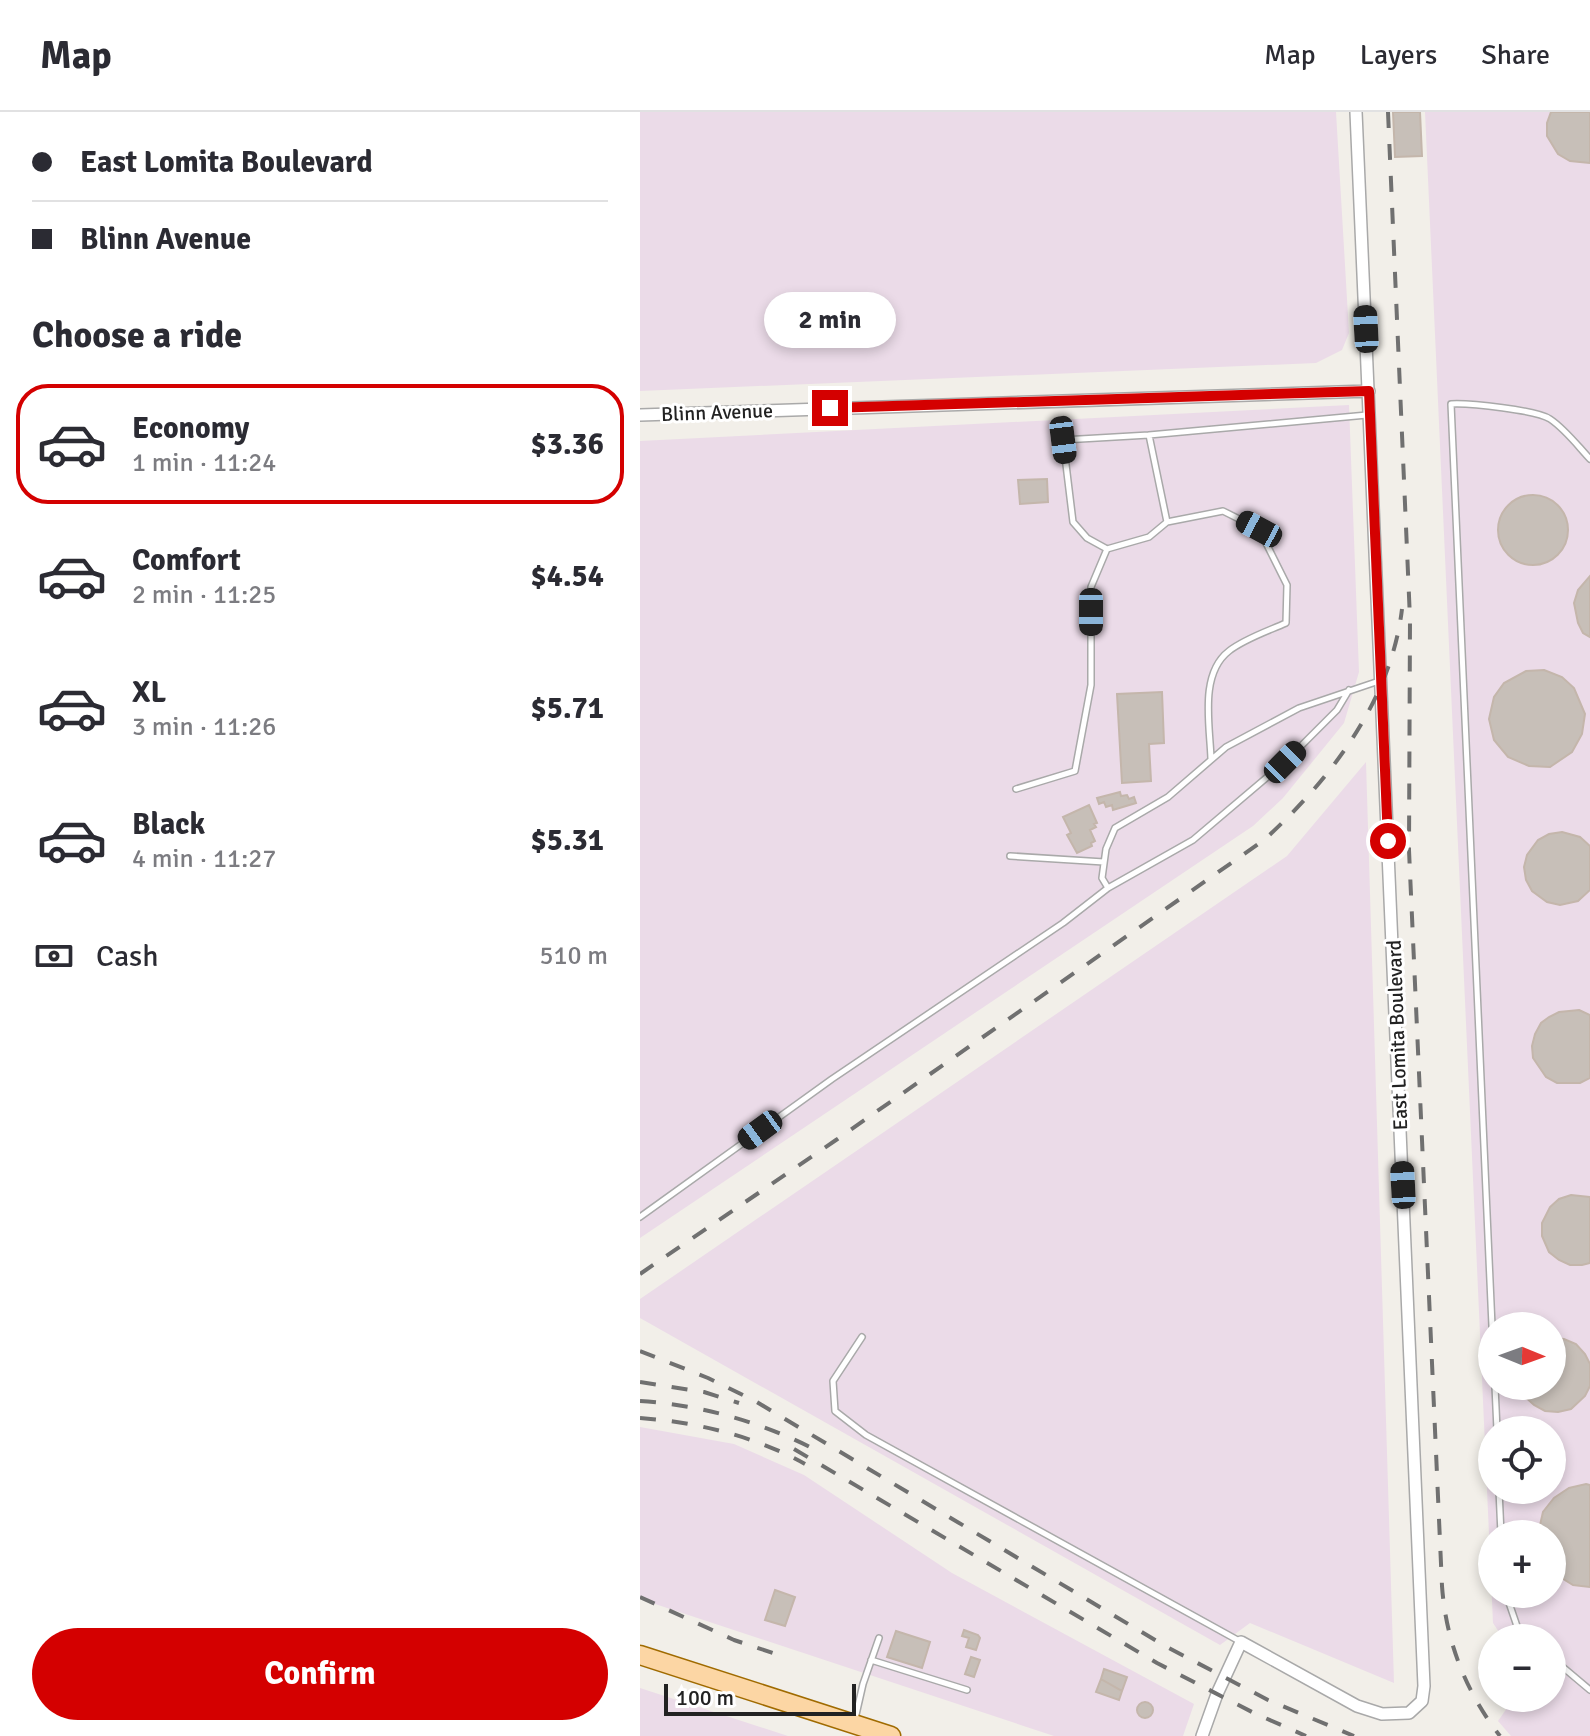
<!DOCTYPE html>
<html lang="en">
<head>
<meta charset="utf-8">
<style>
  :root { --surface:#fff; --page:#f2f2f3; --text:#2b2b33; --muted:#7c7c81; --line:#e1e1e2; --accent:#d40000 }
  body { margin:0; font-family:Signika,sans-serif; background:var(--page); color:var(--text); height:100vh; display:flex; flex-direction:column; font-size:30px; white-space:nowrap }
  * { box-sizing:border-box; margin:0 }
  p { font-size:26px; color:var(--muted) }
  .icon { flex:none; width:44px; height:44px; fill:none; stroke:currentColor; stroke-width:2; stroke-linecap:round; stroke-linejoin:round }
  .map { position:relative; flex:1; overflow:hidden }
  .details { display:flex; flex-direction:column; background:var(--surface); width:640px }
  .details>* { flex:none }
  .hud { display:grid; align-content:center; height:176px; padding:0 32px; background:var(--surface) }
  .needle { width:52px; rotate:91deg }
  .controls { position:absolute; left:838px; top:1200px; display:grid; gap:16px }
  .controls a { display:grid; place-items:center; width:88px; height:88px; border-radius:50%; background:var(--surface); box-shadow:0 4px 12px #0003; font-size:40px }
  .scale { position:absolute; left:24px; bottom:20px; width:192px; box-sizing:border-box; padding-left:8px; border:4px solid #222; border-top:0; font-size:22px; line-height:28px; white-space:nowrap; color:#222; -webkit-text-stroke:6px #fff; paint-order:stroke }
  .end { position:absolute; width:36px; height:36px; margin:-18px; border:10px solid #d40000; background:#fff; box-shadow:0 0 0 4px #fff }
  .from { border-radius:50% }
  .bubble { position:absolute; height:56px; border-radius:28px; background:var(--surface); box-shadow:0 4px 12px #0003; font-size:26px; font-weight:700; line-height:56px; text-align:center }
  .car { position:absolute; width:24px; height:48px; margin:-24px -12px; border-radius:10px; box-shadow:0 0 6px 2px #0007; background:linear-gradient(#222 24%,#8ab4d8 0 40%,#222 0 76%,#8ab4d8 0 86%,#222 0) }
  .hud b { display:flex; align-items:center; gap:28px; height:76px; font-size:30px }
  .hud b+b { border-top:2px solid var(--line) }
  .hud i { width:20px; height:20px; background:var(--text) }
  ul { padding:0; list-style:none }
  li { display:flex; align-items:center; gap:24px; height:120px; margin:0 16px 12px; padding:0 16px; border:4px solid transparent; border-radius:32px }
  li div { flex:1 }
  li b { display:block; font-size:30px }
  li em { font-style:normal; font-weight:700 }
  li.on { border-color:var(--accent) }
  li>.icon { width:72px; height:72px; stroke-width:1.5 }
  h2 { padding:0 32px; font-size:36px; line-height:96px }
  .pay { display:flex; align-items:center; gap:20px; height:88px; padding:0 32px; font-size:30px }
  .pay p { margin-inline-start:auto }
  .action { display:flex; gap:16px; margin-top:auto; padding:16px 32px }
  .action a { flex:1; height:92px; border-radius:48px; background:var(--accent); color:#fff; font-size:32px; font-weight:700; line-height:92px; text-align:center }
  header { display:flex; align-items:center; gap:48px; box-sizing:border-box; height:112px; padding:0 40px; background:var(--surface); border-bottom:2px solid var(--line) }
  header strong { font-size:38px }
  nav { display:flex; gap:44px; margin-inline-start:auto; font-size:28px }
  main { display:flex; flex:1; min-height:0 }
  .map>svg:first-child { display:block }
</style>
</head>
<body>
<header>
<strong>Map</strong>
<nav><a>Map</a><a>Layers</a><a>Share</a></nav>
</header>
<main>
<section class="details">
<div class="hud">
<b><i class="from"></i>East Lomita Boulevard</b>
<b><i></i>Blinn Avenue</b>
</div>
<h2>Choose a ride</h2>
<ul>
<li class="on"><svg class="icon" aria-label="car" viewBox="0 0 24 24"><path d="M5 17H2v-5l4-1 3-4h7l3 4 3 1v5h-3M9 17h6M6 11h13"/><circle cx="7" cy="17" r="2"/><circle cx="17" cy="17" r="2"/></svg><div><b>Economy</b><p>1 min · 11:24</p></div><em>$3.36</em></li>
<li><svg class="icon" aria-label="car" viewBox="0 0 24 24"><path d="M5 17H2v-5l4-1 3-4h7l3 4 3 1v5h-3M9 17h6M6 11h13"/><circle cx="7" cy="17" r="2"/><circle cx="17" cy="17" r="2"/></svg><div><b>Comfort</b><p>2 min · 11:25</p></div><em>$4.54</em></li>
<li><svg class="icon" aria-label="car" viewBox="0 0 24 24"><path d="M5 17H2v-5l4-1 3-4h7l3 4 3 1v5h-3M9 17h6M6 11h13"/><circle cx="7" cy="17" r="2"/><circle cx="17" cy="17" r="2"/></svg><div><b>XL</b><p>3 min · 11:26</p></div><em>$5.71</em></li>
<li><svg class="icon" aria-label="car" viewBox="0 0 24 24"><path d="M5 17H2v-5l4-1 3-4h7l3 4 3 1v5h-3M9 17h6M6 11h13"/><circle cx="7" cy="17" r="2"/><circle cx="17" cy="17" r="2"/></svg><div><b>Black</b><p>4 min · 11:27</p></div><em>$5.31</em></li>
</ul>
<div class="pay"><svg class="icon" aria-label="cash" viewBox="0 0 24 24"><path d="M3 7h18v10H3z"/><circle cx="12" cy="12" r="2"/></svg>Cash<p>510 m</p></div>
<div class="action"><a>Confirm</a></div>
</section>
<div class="map">
<svg width="950" height="1624" viewBox="0 0 950 1624">
  <rect width="100%" height="100%" fill="#f2efe9"/>
  <path fill="#ebdbe8" fill-rule="evenodd" d="M0,0H696L709,221L702,238L676,251L0,279Z
    M785,0H950V1624H871L858,1609L874,1586H912V1526H863L853,1511ZM852,1214H912V1274H852ZM852,1318H912V1378H852ZM852,1422H912V1482H852Z
    M709,293L719,560L704,611L643,686L613,714L0,1126V329Z
    M726,650L754,1571L610,1511L580,1533L0,1206V1187L647,744Z
    M0,1315L94,1332L164,1363L312,1461L554,1592L543,1624H414L0,1487Z
    M0,1576L148,1624H0Z"/>
  <path fill="#c7bfb8" stroke="#c4b6ab" stroke-width="2" d="M753,0H780L782,44L755,45Z
    M911,0H950V51L930,49L918,42L907,24V11Z
    M407,367L408,390L380,392L378,368Z
    M858 418a35 35 0 1 1 70 0a35 35 0 1 1-70 0Z
    M950,464V525L943,521L938,511L934,491L938,478Z
    M904,558L922,565L934,576L945,602L942,622L932,640L910,655L889,654L868,645L854,628L849,607L854,585L864,571L886,559Z
    M522,580L524,631L509,632L511,669L482,671L477,582Z
    M480,680L481,684L487,683L489,687L494,685L496,691L473,698L472,693L466,695L464,690L459,692L457,686Z
    M449,693L457,711L454,712L456,715L450,718L455,729L451,731L452,734L437,741L427,723L431,721L423,705Z
    M922,720L940,725L950,734V778L938,789L920,793L907,790L892,779L886,768L884,755L887,743L898,728L909,722Z
    M939,898L950,903V966L940,971H917L906,965L893,946L892,934L895,922L901,911L909,905L919,900Z
    M931,1083L950,1085V1151L942,1153H930L919,1148L909,1140L902,1124V1111L910,1095L919,1087Z
    M912,1226L924,1227L936,1232L945,1242L950,1252V1274L945,1284L931,1297L918,1300L905,1299L894,1293L884,1284L879,1274H912Z
    M946,1372L950,1373V1475L933,1473L912,1460V1422H898L903,1400L914,1386L929,1376Z
    M135,1478L155,1485L145,1514L125,1508Z
    M324,1518L338,1523L340,1526L336,1538L326,1535L329,1526L322,1524Z
    M256,1519L290,1530L282,1556L247,1545Z
    M331,1545L340,1548L334,1565L325,1562Z
    M464,1557L487,1565L482,1579L461,1567Z
    M461,1567L482,1579L479,1588L456,1580Z
    M497 1598a8 8 0 1 1 16 0a8 8 0 1 1-16 0Z"/>
  <g fill="none" stroke-linecap="round" stroke-linejoin="round">
    <g stroke="#a9a9a9" stroke-width="8">
      <path id="lane" d="M509,323L527,410L583,399L619,417L647,473L646,511C628,519 604,527 589,539C559,562 570,614 571,647
        M527,410L509,425L467,437L447,426L433,410L423,328L509,323L727,303
        M709,578L697,598L645,650L553,728L468,776L462,766L466,737L475,716L528,685L586,635L659,596L742,568
        M376,677L435,659L451,573V475L467,437
        M370,744L464,750
        M0,1105L192,967L423,811L468,776
        M852,1214L811,292C830,291 896,298 910,307C925,317 937,333 950,347
        M222,1225L193,1269L195,1299L226,1323L601,1530
        M855,1274L857,1318
        M859,1378L861,1422
        M866,1482L878,1517L889,1526
        M912,1546L950,1578
        M231,1548L327,1578
        M215,1607L223,1572L239,1526"/>
    </g>
    <g stroke="#a9a9a9" stroke-width="14">
      <path id="street" d="M0,303L729,279
        M562,1624L577,1582L601,1530L717,1594L742,1602L769,1601L782,1589L784,1574L716,0"/>
    </g>
    <g stroke="#a06b00" stroke-width="21">
      <path id="primary" d="M0,1543L251,1624"/>
    </g>
    <use href="#lane" stroke="#fff" stroke-width="5"/>
    <use href="#street" stroke="#fff" stroke-width="11"/>
    <use href="#primary" stroke="#fcd6a4" stroke-width="18"/>
    <path stroke="#707070" stroke-width="4" stroke-dasharray="16 16" stroke-linecap="butt" d="M748,0L770,507L769,738L802,1474C806,1530 826,1580 860,1624
      M0,1162L196,1028L624,728C690,668 751,589 762,497
      M0,1239L68,1266L115,1289L525,1534L628,1588L714,1624
      M0,1270L64,1280L99,1291
      M0,1289C60,1293 118,1309 172,1336
      M0,1306C56,1310 115,1324 165,1352
      M154,1337L517,1551L614,1601L666,1624
      M0,1485L94,1528L133,1541"/>
  </g>
  <g fill="none" stroke-linecap="round" stroke-linejoin="round">
    <path stroke="#d40000" stroke-width="10" d="M190,296L729,279L748,729"/>
  </g>
  <g text-anchor="middle" stroke-width="6" stroke-linejoin="round" paint-order="stroke">
    <g font-size="20" fill="#222" stroke="#fff">
      <text transform="translate(77 300) rotate(-2)" y="7">Blinn Avenue</text>
      <text transform="translate(757 923) rotate(-92)" y="7">East Lomita Boulevard</text>
    </g>
  </g>
</svg>
<div class="controls">
<a><svg class="needle" viewBox="-14 -14 28 28"><path d="M0-13l5 13h-10z" fill="#e53935"/><path d="M0 13l5-13h-10z" fill="#7c7c81"/></svg></a>
<a><svg class="icon" aria-label="locate" viewBox="0 0 24 24"><circle cx="12" cy="12" r="6"/><path d="M12 2v4M12 18v4M2 12h4M18 12h4"/></svg></a>
<a>+</a>
<a>−</a>
</div>
<div class="scale">100 m</div>
<i class="end from" style="left:748px;top:729px"></i>
<i class="end" style="left:190px;top:296px"></i>
<div class="bubble" style="left:124px;top:180px;width:132px">2 min</div>
<i class="car" style="left:726px;top:217px;rotate:357deg"></i>
<i class="car" style="left:423px;top:328px;rotate:173deg"></i>
<i class="car" style="left:619px;top:417px;rotate:298deg"></i>
<i class="car" style="left:451px;top:500px;rotate:180deg"></i>
<i class="car" style="left:645px;top:650px;rotate:45deg"></i>
<i class="car" style="left:120px;top:1018px;rotate:234deg"></i>
<i class="car" style="left:763px;top:1073px;rotate:357deg"></i>
</div>
</main>
</body>
</html>
